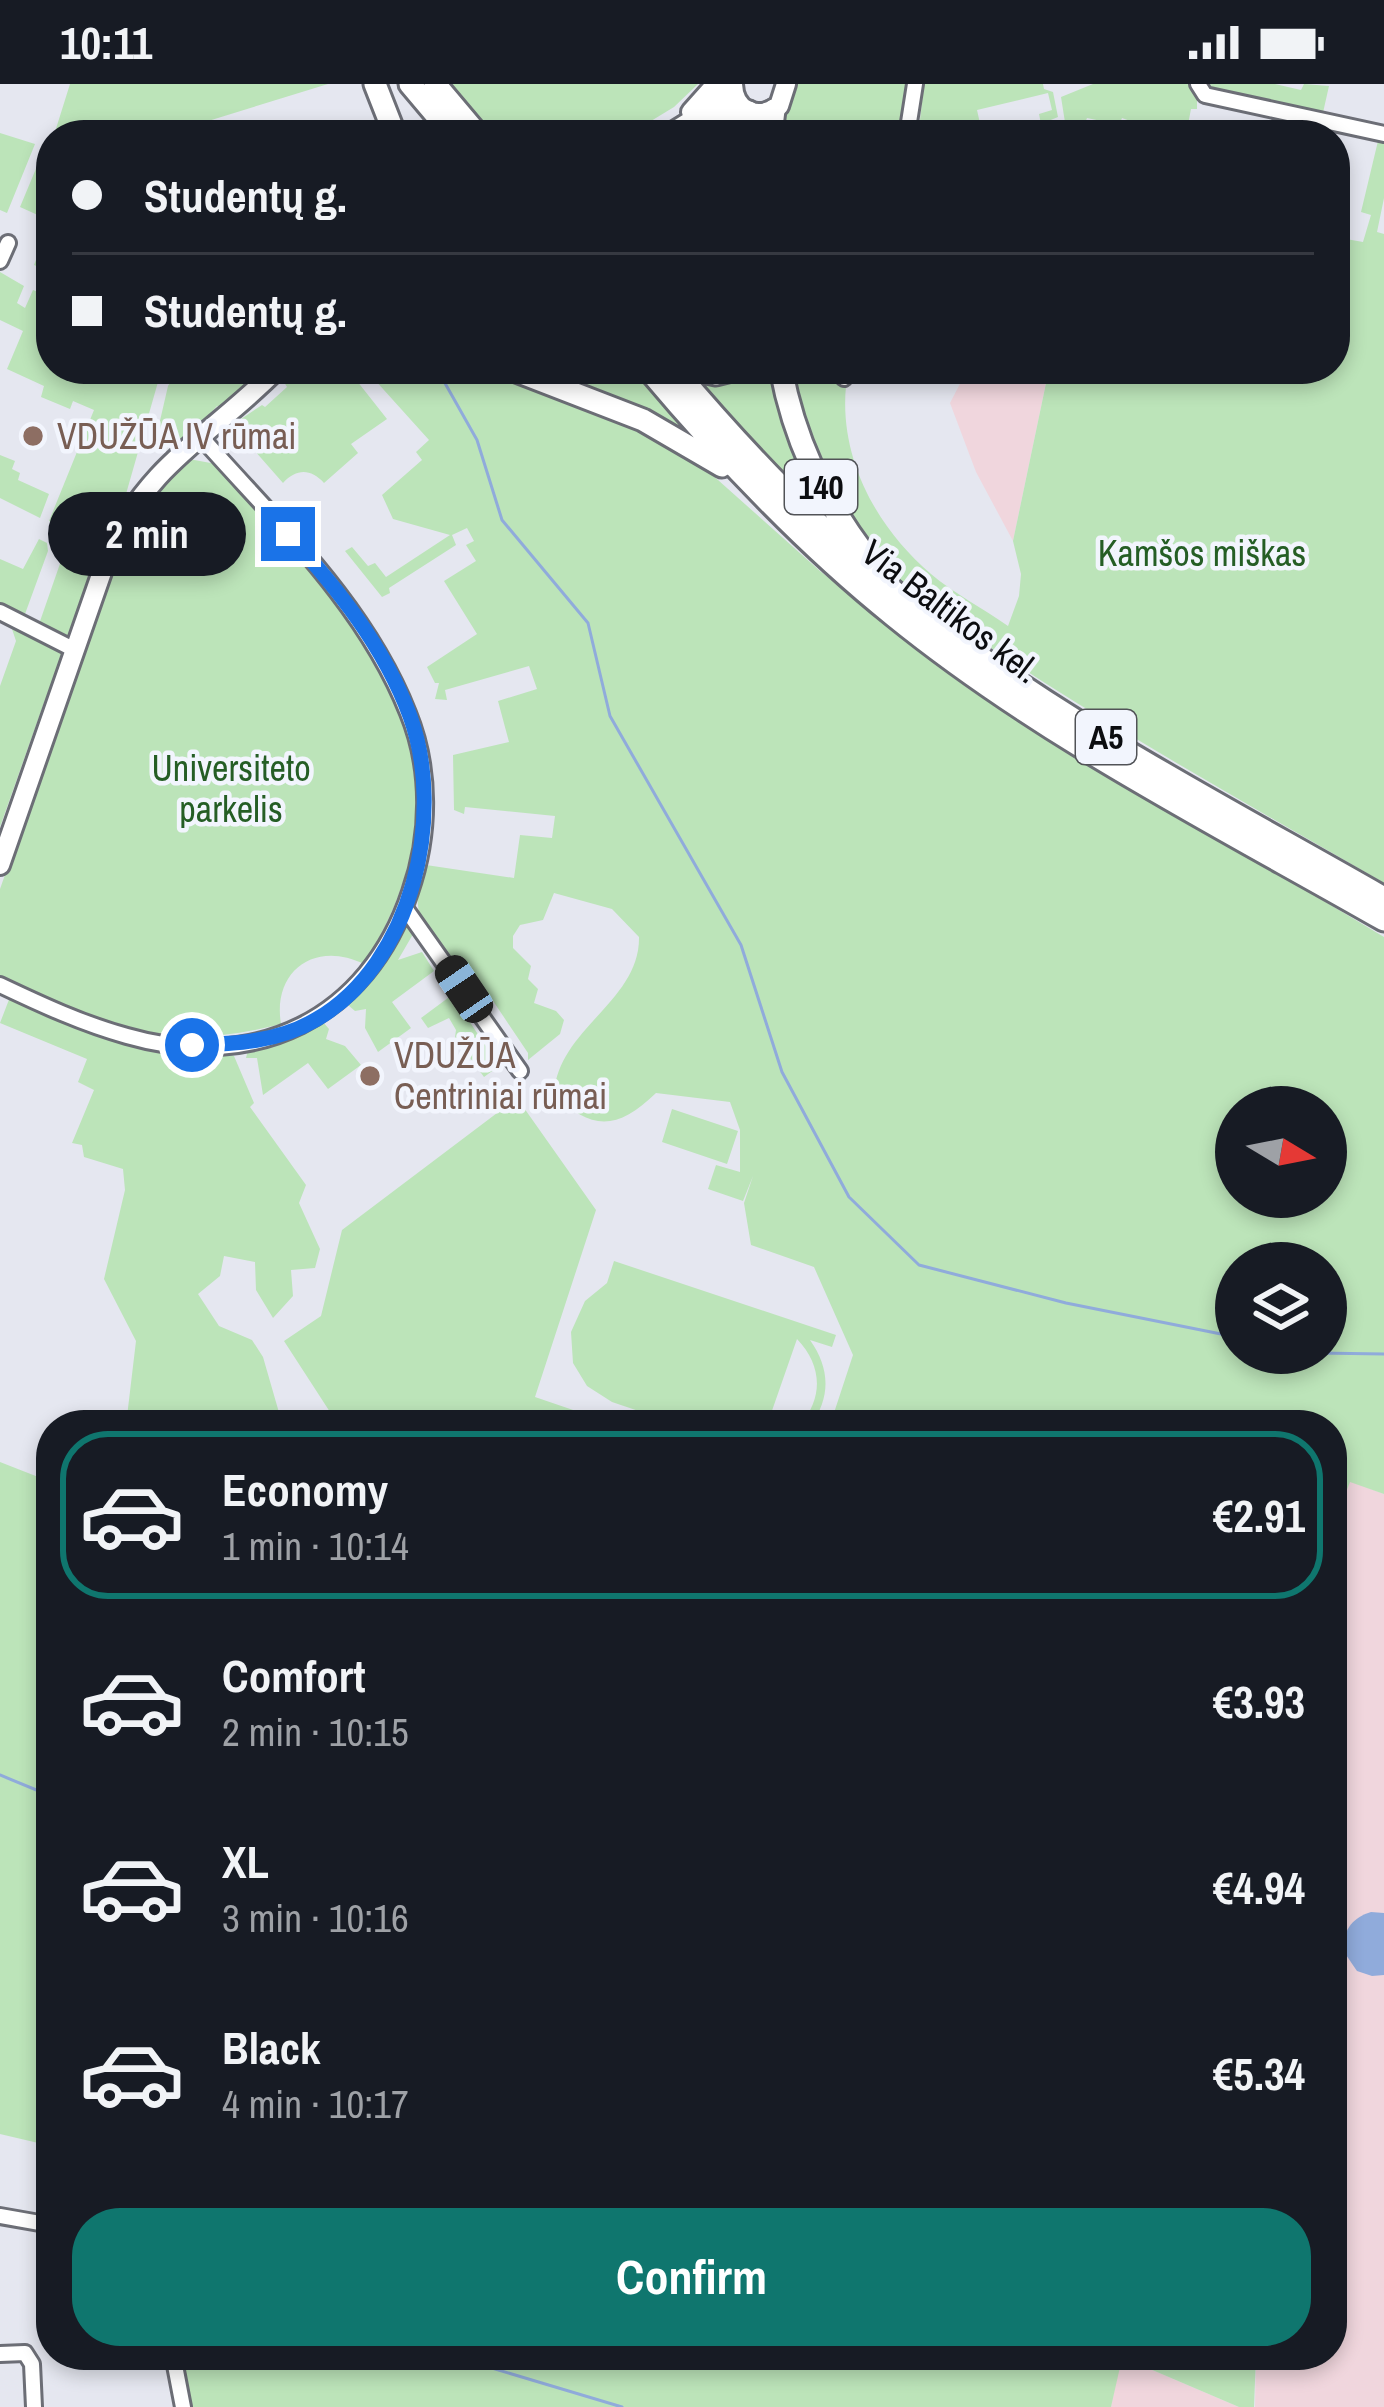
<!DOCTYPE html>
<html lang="en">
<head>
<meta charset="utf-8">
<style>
  :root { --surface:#171b24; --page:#20242c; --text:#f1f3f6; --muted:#9ea1a6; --line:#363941; --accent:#0f766e }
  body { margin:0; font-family:"Archivo Narrow",sans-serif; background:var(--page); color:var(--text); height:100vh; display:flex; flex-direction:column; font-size:45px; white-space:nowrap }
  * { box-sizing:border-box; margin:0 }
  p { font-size:39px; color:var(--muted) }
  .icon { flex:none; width:66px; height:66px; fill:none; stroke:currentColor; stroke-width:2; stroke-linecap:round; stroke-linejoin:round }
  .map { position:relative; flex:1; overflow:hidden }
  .panel { position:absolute; left:36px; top:1326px; width:1311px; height:960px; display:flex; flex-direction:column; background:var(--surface); border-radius:48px; box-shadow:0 6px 18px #0003 }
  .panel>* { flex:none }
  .hud { position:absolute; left:36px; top:36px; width:1314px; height:264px; border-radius:48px; box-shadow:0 6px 18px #0003; display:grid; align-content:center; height:264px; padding:0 36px; background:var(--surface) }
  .needle { width:78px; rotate:100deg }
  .tools { position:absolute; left:1215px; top:1002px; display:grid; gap:24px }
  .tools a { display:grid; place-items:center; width:132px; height:132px; border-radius:50%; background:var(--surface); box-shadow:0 6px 18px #0003; font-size:60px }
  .end { position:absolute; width:54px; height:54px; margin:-27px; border:15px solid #1a73e8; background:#fff; box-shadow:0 0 0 6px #fff }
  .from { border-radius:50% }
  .bubble { position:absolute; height:84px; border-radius:42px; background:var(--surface); box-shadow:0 6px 18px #0003; font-size:39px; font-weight:700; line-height:84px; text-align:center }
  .car { position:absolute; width:36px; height:72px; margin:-36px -18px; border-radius:15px; box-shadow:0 0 9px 3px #0007; background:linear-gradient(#222 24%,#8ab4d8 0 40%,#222 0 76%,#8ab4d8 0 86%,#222 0) }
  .hud b { display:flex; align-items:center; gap:42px; height:114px; font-size:45px }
  .hud b+b { border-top:3px solid var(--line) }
  .hud i { width:30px; height:30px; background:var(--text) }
  ul { padding:21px 0 0; list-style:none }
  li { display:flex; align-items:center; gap:36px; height:168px; margin:0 24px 18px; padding:0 12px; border:6px solid transparent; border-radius:48px }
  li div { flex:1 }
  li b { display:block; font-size:45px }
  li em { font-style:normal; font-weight:700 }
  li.active { border-color:var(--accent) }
  li>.icon { width:108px; height:108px; stroke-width:1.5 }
  .primary-button { display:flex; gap:24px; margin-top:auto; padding:24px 36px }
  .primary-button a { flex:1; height:138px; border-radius:48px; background:var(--accent); color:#fff; font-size:48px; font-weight:700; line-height:138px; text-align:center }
  .status { display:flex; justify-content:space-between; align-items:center; height:84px; padding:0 60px; background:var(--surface); direction:ltr }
  .status svg { height:33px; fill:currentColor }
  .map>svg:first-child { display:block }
</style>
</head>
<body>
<div class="status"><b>10:11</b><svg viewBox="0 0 49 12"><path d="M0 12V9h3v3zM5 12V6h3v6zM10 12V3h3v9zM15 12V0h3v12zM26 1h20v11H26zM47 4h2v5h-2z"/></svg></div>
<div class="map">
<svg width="1384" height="2323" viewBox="0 0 1384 2323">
  <rect width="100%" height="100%" fill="#e5e7f0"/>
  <path fill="#f0d6dd" d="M960,285H1049L1013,457L976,388L950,319L964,292Z
    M1350,1397L1384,1410V2323H1255L1256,2271H1332V1444Z
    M1119,2283L1150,2285L1239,2323H1111Z"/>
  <path fill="#bce4b9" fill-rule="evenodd" d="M70,0H328L205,38L208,51H54Z
    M451,0H698L674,23L628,51H495Z
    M797,0H910L902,51H779L782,32Z
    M924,0H1043L1044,5L1053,8L1058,33L1041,40L1039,30L1052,26L1048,9L977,26L981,44L977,49L924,43L920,36Z
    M1093,0H1191L1197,13V25H1191L1186,51L1156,44L1154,49L1141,46V41L1122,34L1120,39L1111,38L1109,44L1106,38L1087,34L1085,39H1080L1077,51H1067L1061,13Z
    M1207,0H1275L1301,6L1304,0L1329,2L1322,33L1218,9Z
    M0,49L35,60L7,129L0,126Z
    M1378,57L1384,58V114L1377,148L1384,150V799C1270,733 1156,669 1045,599C983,559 904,510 858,452C820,404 806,343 787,285H836L839,300L846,302C839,374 876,443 931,490C953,509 983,524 1008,542L1019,512L1021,490L1013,457L1049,285H1335V168L1343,169L1346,155L1363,158L1371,131L1361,128Z
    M51,60V188L34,181L51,137L20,123L45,63Z
    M0,188L24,202L17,219L25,224L33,206L51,213V285H135L158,298L126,410L104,447L68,551L63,553L38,543L71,448L49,437L94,326L73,317L70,325L41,313L44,302L7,285L23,247L0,236Z
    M178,285H264L223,325L217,322L210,330L211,334L159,369L153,367L168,302Z
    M295,285C318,285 335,291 357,297L387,335L351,360L358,369L324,399C311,385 297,384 283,399L232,341L262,321L265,323L287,303L284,298Z
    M365,285H489L641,344L690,371L820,487L969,605L1384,853V1410L1350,1398L1332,1444V1341H830L853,1271L814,1183L751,1161L744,1119L753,1092L743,1117L708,1105L716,1081L740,1088V1046L730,1018L656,1009C618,1046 591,1048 554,1009C559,944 640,917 639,853L612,825L554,809L543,836L520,841L513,852V864L531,882L528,895L538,905L534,919L556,927L564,936L560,950L528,976V969L479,896L471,900L419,830L417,812L426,781L514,794L520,751L552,754L555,732L465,723L464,730L454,726L453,671L509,658L498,617L537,605L529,582L445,606L447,616L435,615L439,599H435L427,583L477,550L444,497L476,477L466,461L474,457L467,444L452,451L456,461L389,504L390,509L382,513L345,467L352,463L368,482L375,479L386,493L450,451L393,435L382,411L422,376L416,368L429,356ZM1236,1023H1326V1113H1236ZM1236,1179H1326V1269H1236Z
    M528,285H634L697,358Z
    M686,285H775L837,447L782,394Z
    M0,371L15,377L12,385L20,389L18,396L49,410L40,434L0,414Z
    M189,375L216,380C354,529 494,673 364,880C316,856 272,886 281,940C162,971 107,939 0,892V805L121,462L146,418Z
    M39,455L47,459L48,467L25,530L20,531L0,523V475L23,485Z
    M19,544L64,567L65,573L49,616H45L0,743V602L16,557L12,545Z
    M411,840L416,845L398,876L422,868L434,887L392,918L411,944L378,968L365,944L366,925L355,927L348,921L383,879L404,842Z
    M452,911L499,982L484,993L455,953L456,946L449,934L428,944L421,934Z
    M10,913C90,948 137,968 226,968L234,972L254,1019L250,1023L306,1101L299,1119L320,1165L315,1184L291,1186L293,1212L273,1234L256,1206L255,1178L224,1172L220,1192L198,1210L219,1242L252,1256L263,1273L280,1332L286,1341H126L136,1257L104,1195L125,1106L123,1085L84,1073L82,1061L72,1059L94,1006L78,998L87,975L0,939Z
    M323,938L329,945L326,955L345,962L361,981L328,1005L308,979L263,1011L257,974H246L248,966L303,949Z
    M517,1014L596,1126L535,1313L617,1341H314L330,1328L284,1257L321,1232L342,1146Z
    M672,1025L738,1047L727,1080L662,1058Z
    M614,1177L836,1251L832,1263L810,1256C830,1284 831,1313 811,1341H800C824,1313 822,1281 797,1255L767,1341H680L612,1318L587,1302L573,1279L571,1248L585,1217L607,1199Z
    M0,1378L51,1398V2062L0,2050Z
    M192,2271H1256L1254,2323H1239L1150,2285L1120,2283L1111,2323H190L184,2275Z"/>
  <path fill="#90abdb" d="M1371,1828L1384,1829V1891L1372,1892L1357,1887L1344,1868C1342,1848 1351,1834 1371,1828Z"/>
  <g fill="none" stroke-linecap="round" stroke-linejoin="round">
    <path stroke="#90abdb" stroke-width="3" d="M437,285L477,356L502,436L588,539L610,632L741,861L782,988L849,1113L919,1181L1066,1219L1236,1253
      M1317,1269L1384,1270
      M0,1691L51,1712
      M463,2271L465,2276L622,2323"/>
    <g stroke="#6c6e76" stroke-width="20">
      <path id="minor" d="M1198,0L1205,11L1384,50
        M907,51L915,0
        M0,177L8,159
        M840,285L844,294
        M0,528L75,566
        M405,824L520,987
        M0,901C40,920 83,940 127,952C255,989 368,935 410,808C430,751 431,685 408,629C365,520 277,439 201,353
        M0,2132L51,2141
        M0,2270L25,2269L32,2280L34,2323
        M173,2271L183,2323"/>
    </g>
    <g stroke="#6c6e76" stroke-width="24">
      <path id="major" d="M733,0C734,27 757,37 779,22L786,0
        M691,28L716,0
        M694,43L744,25
        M668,51L721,18L733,3
        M0,781L110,465C150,378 213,350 277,285"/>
    </g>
    <g stroke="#6c6e76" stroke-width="27">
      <path id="highway" d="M375,0L395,51
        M410,0L453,51
        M435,0L478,51
        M749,28L753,51
        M771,51L774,26
        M511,285L643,336L722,382
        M648,285C723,374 803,459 894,532C1043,653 1218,741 1384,836
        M674,285C740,363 811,439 891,505C1040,629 1217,718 1384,814
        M693,285L716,290L736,285
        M781,285C794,354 821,412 863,468"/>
    </g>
    <use href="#minor" stroke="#fff" stroke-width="14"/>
    <use href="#major" stroke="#fff" stroke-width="18"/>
    <use href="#highway" stroke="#fff" stroke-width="21"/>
  </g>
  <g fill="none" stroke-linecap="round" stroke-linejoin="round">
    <path stroke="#1a73e8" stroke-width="15" d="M192,961C235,960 279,958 317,935C413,879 446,731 410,632C384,562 337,504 288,450"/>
  </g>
  <g fill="#8d6e63" stroke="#f2f5fd" stroke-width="4.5">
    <circle cx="33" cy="352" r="12"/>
    <circle cx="370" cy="992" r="12"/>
  </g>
  <g text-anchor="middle" stroke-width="9" stroke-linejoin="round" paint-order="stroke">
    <g fill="#f2f5fd" stroke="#515357" stroke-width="3">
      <rect x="785" y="376" width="72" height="54" rx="9"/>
      <rect x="1076" y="626" width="60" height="54" rx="9"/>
    </g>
    <g font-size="33" font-weight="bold" fill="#0c0d10">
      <text x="821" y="415">140</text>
      <text x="1106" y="665">A5</text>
    </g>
    <g font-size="36" fill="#785e54" stroke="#f2f5fd" text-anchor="start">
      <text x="57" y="365">VDUŽŪA IV rūmai</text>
      <text x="394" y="984">VDUŽŪA<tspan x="394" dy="41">Centriniai rūmai</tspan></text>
    </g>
    <g font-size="36" fill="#255e25" stroke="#f2f5fd">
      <text x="1202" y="482">Kamšos miškas</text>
      <text x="231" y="697">Universiteto<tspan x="231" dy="41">parkelis</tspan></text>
    </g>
    <g font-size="36" fill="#0c0d10" stroke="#f2f5fd">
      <text transform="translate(951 527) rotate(37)" y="13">Via Baltikos kel.</text>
    </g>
  </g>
</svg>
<div class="tools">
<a><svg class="needle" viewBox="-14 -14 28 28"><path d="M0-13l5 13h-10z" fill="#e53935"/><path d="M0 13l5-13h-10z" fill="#9ea1a6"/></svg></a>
<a><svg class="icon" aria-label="layers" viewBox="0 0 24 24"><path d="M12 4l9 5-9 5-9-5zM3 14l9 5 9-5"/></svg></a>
</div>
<i class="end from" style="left:192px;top:961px"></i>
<i class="end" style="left:288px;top:450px"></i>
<div class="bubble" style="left:48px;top:408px;width:198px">2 min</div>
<i class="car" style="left:464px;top:905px;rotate:326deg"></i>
<div class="hud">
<b><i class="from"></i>Studentų g.</b>
<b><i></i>Studentų g.</b>
</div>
<section class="panel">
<ul>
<li class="active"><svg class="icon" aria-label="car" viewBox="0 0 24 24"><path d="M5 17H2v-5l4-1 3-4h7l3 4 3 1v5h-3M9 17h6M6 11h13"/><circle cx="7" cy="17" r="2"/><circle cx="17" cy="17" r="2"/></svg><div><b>Economy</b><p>1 min · 10:14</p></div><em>€2.91</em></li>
<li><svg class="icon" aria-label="car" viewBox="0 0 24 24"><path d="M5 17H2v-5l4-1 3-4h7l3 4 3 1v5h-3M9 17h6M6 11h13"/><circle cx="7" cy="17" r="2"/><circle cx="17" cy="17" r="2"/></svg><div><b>Comfort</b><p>2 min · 10:15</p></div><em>€3.93</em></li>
<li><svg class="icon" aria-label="car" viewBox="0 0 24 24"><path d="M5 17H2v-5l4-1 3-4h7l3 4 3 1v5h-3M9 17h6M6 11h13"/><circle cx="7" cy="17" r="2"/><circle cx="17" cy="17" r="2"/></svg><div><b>XL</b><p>3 min · 10:16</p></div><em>€4.94</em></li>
<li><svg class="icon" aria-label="car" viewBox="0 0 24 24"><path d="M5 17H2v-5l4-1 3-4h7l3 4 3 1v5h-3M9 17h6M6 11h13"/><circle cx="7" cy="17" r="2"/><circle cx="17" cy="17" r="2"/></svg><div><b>Black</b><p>4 min · 10:17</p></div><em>€5.34</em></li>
</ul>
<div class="primary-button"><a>Confirm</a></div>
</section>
</div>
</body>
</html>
